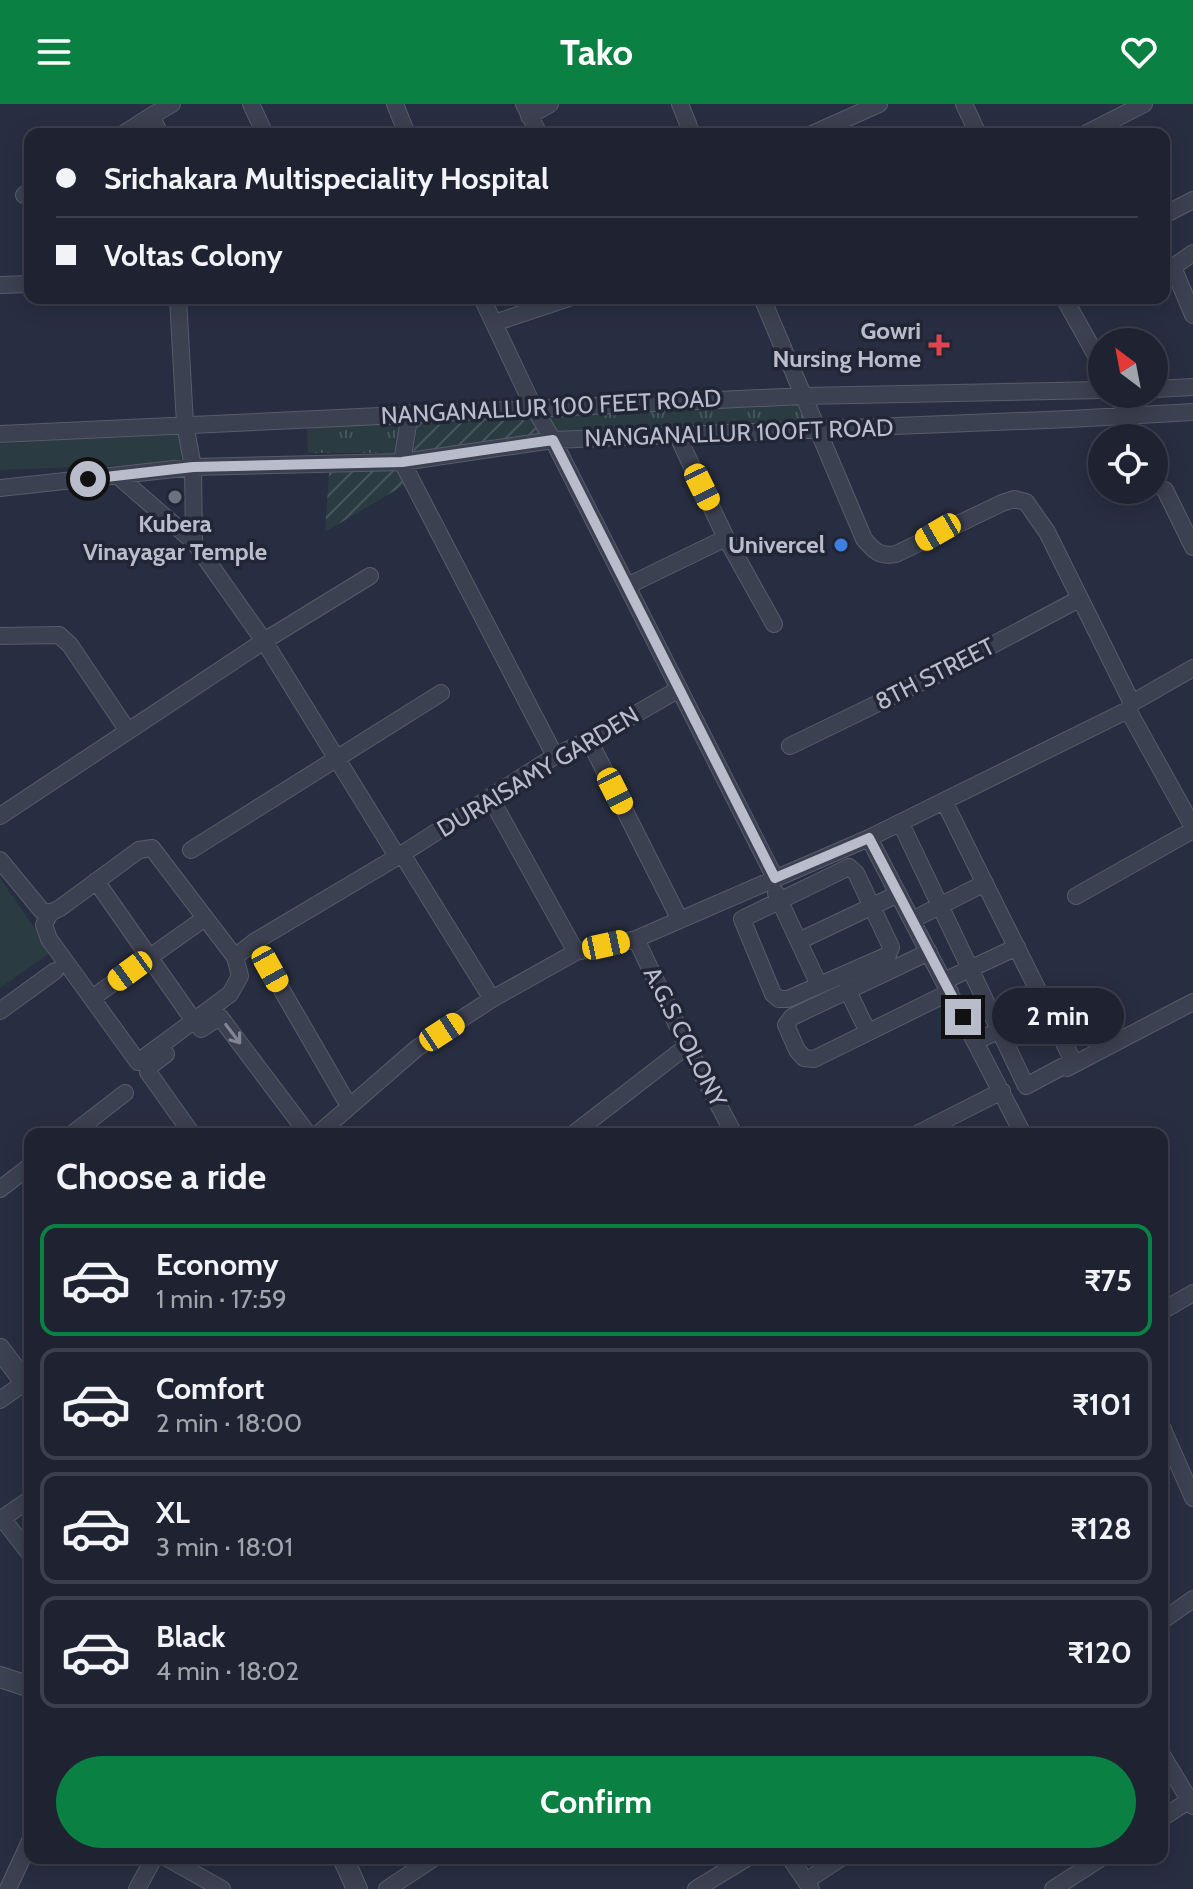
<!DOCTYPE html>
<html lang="en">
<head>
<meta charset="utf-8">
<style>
  :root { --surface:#1e2231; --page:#262a39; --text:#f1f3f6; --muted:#a1a4ab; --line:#3c3f4d; --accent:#0b8043 }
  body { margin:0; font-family:Cabin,sans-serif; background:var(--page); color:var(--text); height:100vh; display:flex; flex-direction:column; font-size:30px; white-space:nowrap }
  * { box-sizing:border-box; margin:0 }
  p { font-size:26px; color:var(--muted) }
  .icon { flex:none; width:44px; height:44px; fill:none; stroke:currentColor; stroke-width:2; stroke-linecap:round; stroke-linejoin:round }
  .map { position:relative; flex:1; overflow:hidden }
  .side { position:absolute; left:24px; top:1024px; width:1144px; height:736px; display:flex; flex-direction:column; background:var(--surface); border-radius:16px; box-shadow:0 4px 20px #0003,0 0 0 2px var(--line) }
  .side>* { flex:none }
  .guide { position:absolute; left:24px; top:24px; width:1146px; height:176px; border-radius:16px; box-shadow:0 4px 20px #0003,0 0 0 2px var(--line); display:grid; align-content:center; height:176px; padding:0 32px; background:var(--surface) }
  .needle { width:52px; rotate:328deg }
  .buttons { position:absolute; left:1088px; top:224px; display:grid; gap:16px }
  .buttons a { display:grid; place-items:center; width:80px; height:80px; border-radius:50%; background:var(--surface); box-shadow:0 4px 20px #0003,0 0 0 2px var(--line); font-size:40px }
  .end { position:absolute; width:36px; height:36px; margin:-18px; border:10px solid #b9bccb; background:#111; box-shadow:0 0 0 4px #111 }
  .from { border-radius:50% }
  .bubble { position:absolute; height:56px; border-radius:28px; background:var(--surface); box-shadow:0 4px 20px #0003,0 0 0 2px var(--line); font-size:26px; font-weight:700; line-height:56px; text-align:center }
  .car { position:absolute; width:24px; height:48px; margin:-24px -12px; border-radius:10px; box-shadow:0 0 6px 2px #0007; background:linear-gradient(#f5c518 24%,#345 0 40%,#f5c518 0 76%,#345 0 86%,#f5c518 0) }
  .guide b { display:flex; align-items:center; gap:28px; height:76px; font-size:30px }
  .guide b+b { border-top:2px solid var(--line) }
  .guide i { width:20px; height:20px; background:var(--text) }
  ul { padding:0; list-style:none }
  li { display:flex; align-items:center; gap:24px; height:112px; margin:0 16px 12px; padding:0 16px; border:4px solid var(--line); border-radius:16px }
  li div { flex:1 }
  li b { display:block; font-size:30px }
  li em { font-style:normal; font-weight:700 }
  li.selected { border-color:var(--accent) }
  li>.icon { width:72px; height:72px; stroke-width:1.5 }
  h2 { padding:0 32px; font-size:36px; line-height:96px }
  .button { display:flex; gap:16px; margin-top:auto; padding:16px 32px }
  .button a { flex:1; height:92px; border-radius:48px; background:var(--accent); color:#fff; font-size:32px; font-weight:700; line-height:92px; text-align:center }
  header { display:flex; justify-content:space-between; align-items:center; height:104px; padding:0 32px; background:var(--accent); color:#fff; font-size:36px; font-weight:700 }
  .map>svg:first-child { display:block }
</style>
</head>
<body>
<header><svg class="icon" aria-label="menu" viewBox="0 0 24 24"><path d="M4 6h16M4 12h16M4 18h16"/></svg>Tako<svg class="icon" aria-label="heart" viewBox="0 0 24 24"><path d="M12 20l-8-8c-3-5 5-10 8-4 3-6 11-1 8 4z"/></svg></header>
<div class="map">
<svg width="1193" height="1785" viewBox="0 0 1193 1785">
  <defs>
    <pattern id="park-tufts" width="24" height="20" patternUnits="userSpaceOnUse" patternTransform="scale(2)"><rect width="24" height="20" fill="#2a3b42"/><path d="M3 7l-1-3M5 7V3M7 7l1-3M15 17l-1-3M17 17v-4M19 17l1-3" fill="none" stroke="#47555c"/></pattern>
    <pattern id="garden-furrows" width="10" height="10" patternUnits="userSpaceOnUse" patternTransform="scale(2)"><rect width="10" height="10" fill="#2a3b42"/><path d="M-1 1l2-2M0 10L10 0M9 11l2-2" fill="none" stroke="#47555c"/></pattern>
  </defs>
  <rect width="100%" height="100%" fill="#282e41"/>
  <path fill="url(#park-tufts)" d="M797,297L807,321L555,331L542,308Z
    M403,317L401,349H308L307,319Z"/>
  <path fill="url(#garden-furrows)" d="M531,309L543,333L413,349L418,319Z
    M395,364L406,380L325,428L329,369Z"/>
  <path fill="#2a3b42" d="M179,328L182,359L0,366V340Z
    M0,774L51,848L0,884Z"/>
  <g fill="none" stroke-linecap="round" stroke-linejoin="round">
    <g stroke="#575c6b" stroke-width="18">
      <path id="minor" d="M251,0L265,30
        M395,0L407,30
        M524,0L539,30
        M680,0L692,30
        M964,0L978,30
        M151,12L172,0
        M529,12L550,0
        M123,30L151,12L160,30
        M812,30L879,0
        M1085,30L1144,0
        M24,91L30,87
        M1164,111L1193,96
        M1193,149L1173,163L1193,211
        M0,181L30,180
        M178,194L185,320L193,363L194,438L264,537L397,752
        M482,194L534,304L553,336L775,774
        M762,194L864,435C874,447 880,453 896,450L1002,399L1014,395L1026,398L1047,428L1132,599
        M1064,194L1102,262
        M494,219L569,194
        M1154,285L1193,283
        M1117,290L1127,311
        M410,309L402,358L555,652
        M0,330L803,292L1102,286
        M677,331L726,434L774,520
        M118,372L194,438
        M0,384L193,363L402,358L553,336L1070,315L1193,308
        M1165,386L1193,443
        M627,482L726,434
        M0,532L59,531L70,541L128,627
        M1128,606L1193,723
        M589,636L680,816
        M790,642L934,572L1079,495
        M490,693L576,848
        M0,712L264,537L370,472
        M897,720L904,726L1026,982L1073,957L944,697
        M869,734L1023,1030
        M191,746L441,589
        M402,750L492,895
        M0,756L42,807L50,809L60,804L139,746L152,744L235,853L254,838L402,750L555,652L610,625L679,585
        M849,763L856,769L891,843L888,851L788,895H779L773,890L742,815Z
        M96,777L194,917
        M776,789L819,881
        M1076,792L1193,726
        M50,809L44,821L49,835L138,958L230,890L240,872L235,853
        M912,816L985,779
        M636,835L687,942L734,1030
        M799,837L898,790
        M254,838L349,1002
        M929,848L792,913L786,921L797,946L804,954L814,955L950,888
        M944,877L1017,843
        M847,885L868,928
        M92,894L205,814
        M0,907L55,867
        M201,925L220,913L308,1030
        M976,937L1047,905
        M166,950L149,963L148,968L192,1030
        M1067,964L1193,898
        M72,1030L125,989
        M318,1030L417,944L492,895L576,848L636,835L869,734L1128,606L1132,599L1193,564
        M573,1030L687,942
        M917,1030L1002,987
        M0,1085L30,1062
        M1162,1207L1193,1189
        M0,1296L30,1275
        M1162,1323L1193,1394
        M2,1414L30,1450
        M0,1416L30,1395
        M1162,1517L1193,1495
        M1162,1651L1193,1702
        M1162,1714L1190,1696
        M167,1754L222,1785
        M790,1754L811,1785
        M806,1777L841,1754
        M8,1785L30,1737
        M137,1785L154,1754
        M387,1785L434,1754
        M696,1785L747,1754
        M1053,1785L1101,1754"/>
    </g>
    <g stroke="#575c6b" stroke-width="22">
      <path id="tertiary" d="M0,1245L30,1285
        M0,1573L30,1583
        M343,1754L357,1785"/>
    </g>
    <use href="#minor" stroke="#3c4151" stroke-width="16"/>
    <use href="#tertiary" stroke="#3c4151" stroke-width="20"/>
  </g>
  <defs><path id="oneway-shaft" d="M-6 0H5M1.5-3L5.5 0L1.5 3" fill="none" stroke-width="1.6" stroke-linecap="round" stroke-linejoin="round" transform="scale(2)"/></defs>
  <use stroke="#818594" href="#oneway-shaft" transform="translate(233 930) rotate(53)"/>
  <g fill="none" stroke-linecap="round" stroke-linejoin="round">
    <path stroke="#b9bccb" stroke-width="10" d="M88,375L193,363L402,358L553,336L775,774L869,734L963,913"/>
  </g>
  <path fill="#e0444e" stroke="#212636" stroke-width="3" d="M935 229h8v8h8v8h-8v8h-8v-8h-8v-8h8z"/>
  <circle fill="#6b7280" stroke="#212636" stroke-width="3" cx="175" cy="393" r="8"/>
  <circle fill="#3f7fe0" stroke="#212636" stroke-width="3" cx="841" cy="441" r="8"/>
  <g text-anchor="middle" stroke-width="7" stroke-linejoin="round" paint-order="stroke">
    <g font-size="24" font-weight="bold" fill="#b9bccb" stroke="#212636" text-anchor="end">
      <text x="921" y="235">Gowri<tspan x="921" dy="28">Nursing Home</tspan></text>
      <text x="175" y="428" text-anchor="middle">Kubera<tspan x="175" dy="28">Vinayagar Temple</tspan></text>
      <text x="825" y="449">Univercel</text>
    </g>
    <g font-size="24" fill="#b9bccb" stroke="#212636">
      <text transform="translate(551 303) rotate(-3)" y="8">NANGANALLUR 100 FEET ROAD</text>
      <text transform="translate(739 329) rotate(-2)" y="8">NANGANALLUR 100FT ROAD</text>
      <text transform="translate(935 570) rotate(-27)" y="8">8TH STREET</text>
      <text transform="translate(538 668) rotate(-31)" y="8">DURAISAMY GARDEN</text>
      <text transform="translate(685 933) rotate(63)" y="8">A.G.S COLONY</text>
    </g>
  </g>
</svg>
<div class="buttons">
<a><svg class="needle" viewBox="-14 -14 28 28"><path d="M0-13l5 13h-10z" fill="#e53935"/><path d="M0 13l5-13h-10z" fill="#a1a4ab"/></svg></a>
<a><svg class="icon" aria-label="locate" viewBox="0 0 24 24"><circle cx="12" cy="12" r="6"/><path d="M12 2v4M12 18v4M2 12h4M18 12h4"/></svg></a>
</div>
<i class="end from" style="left:88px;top:375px"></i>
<i class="end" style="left:963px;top:913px"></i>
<div class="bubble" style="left:992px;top:884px;width:132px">2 min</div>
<i class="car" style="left:702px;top:383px;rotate:154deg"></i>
<i class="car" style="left:938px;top:428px;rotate:240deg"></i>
<i class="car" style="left:615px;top:687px;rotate:153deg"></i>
<i class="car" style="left:606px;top:841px;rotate:78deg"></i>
<i class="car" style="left:270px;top:865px;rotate:151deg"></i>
<i class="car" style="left:130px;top:867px;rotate:234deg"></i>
<i class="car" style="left:442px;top:928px;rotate:57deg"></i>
<div class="guide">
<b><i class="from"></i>Srichakara Multispeciality Hospital</b>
<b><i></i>Voltas Colony</b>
</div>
<section class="side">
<h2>Choose a ride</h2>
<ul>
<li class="selected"><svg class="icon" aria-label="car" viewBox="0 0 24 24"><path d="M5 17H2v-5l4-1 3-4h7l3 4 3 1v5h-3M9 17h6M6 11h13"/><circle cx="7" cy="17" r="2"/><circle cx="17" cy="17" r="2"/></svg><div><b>Economy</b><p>1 min · 17:59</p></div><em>₹75</em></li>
<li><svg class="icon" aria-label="car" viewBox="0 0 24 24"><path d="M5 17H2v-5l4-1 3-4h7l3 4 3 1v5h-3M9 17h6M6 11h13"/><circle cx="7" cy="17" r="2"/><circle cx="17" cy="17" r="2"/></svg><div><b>Comfort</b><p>2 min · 18:00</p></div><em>₹101</em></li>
<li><svg class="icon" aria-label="car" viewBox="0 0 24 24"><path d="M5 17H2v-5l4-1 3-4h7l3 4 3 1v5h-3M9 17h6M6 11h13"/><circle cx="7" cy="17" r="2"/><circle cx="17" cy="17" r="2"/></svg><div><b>XL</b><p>3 min · 18:01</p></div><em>₹128</em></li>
<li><svg class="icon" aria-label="car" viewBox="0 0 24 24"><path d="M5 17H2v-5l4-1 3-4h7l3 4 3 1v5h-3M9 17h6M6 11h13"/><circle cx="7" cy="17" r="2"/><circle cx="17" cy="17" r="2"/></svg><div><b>Black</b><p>4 min · 18:02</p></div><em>₹120</em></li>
</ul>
<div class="button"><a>Confirm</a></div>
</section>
</div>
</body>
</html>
